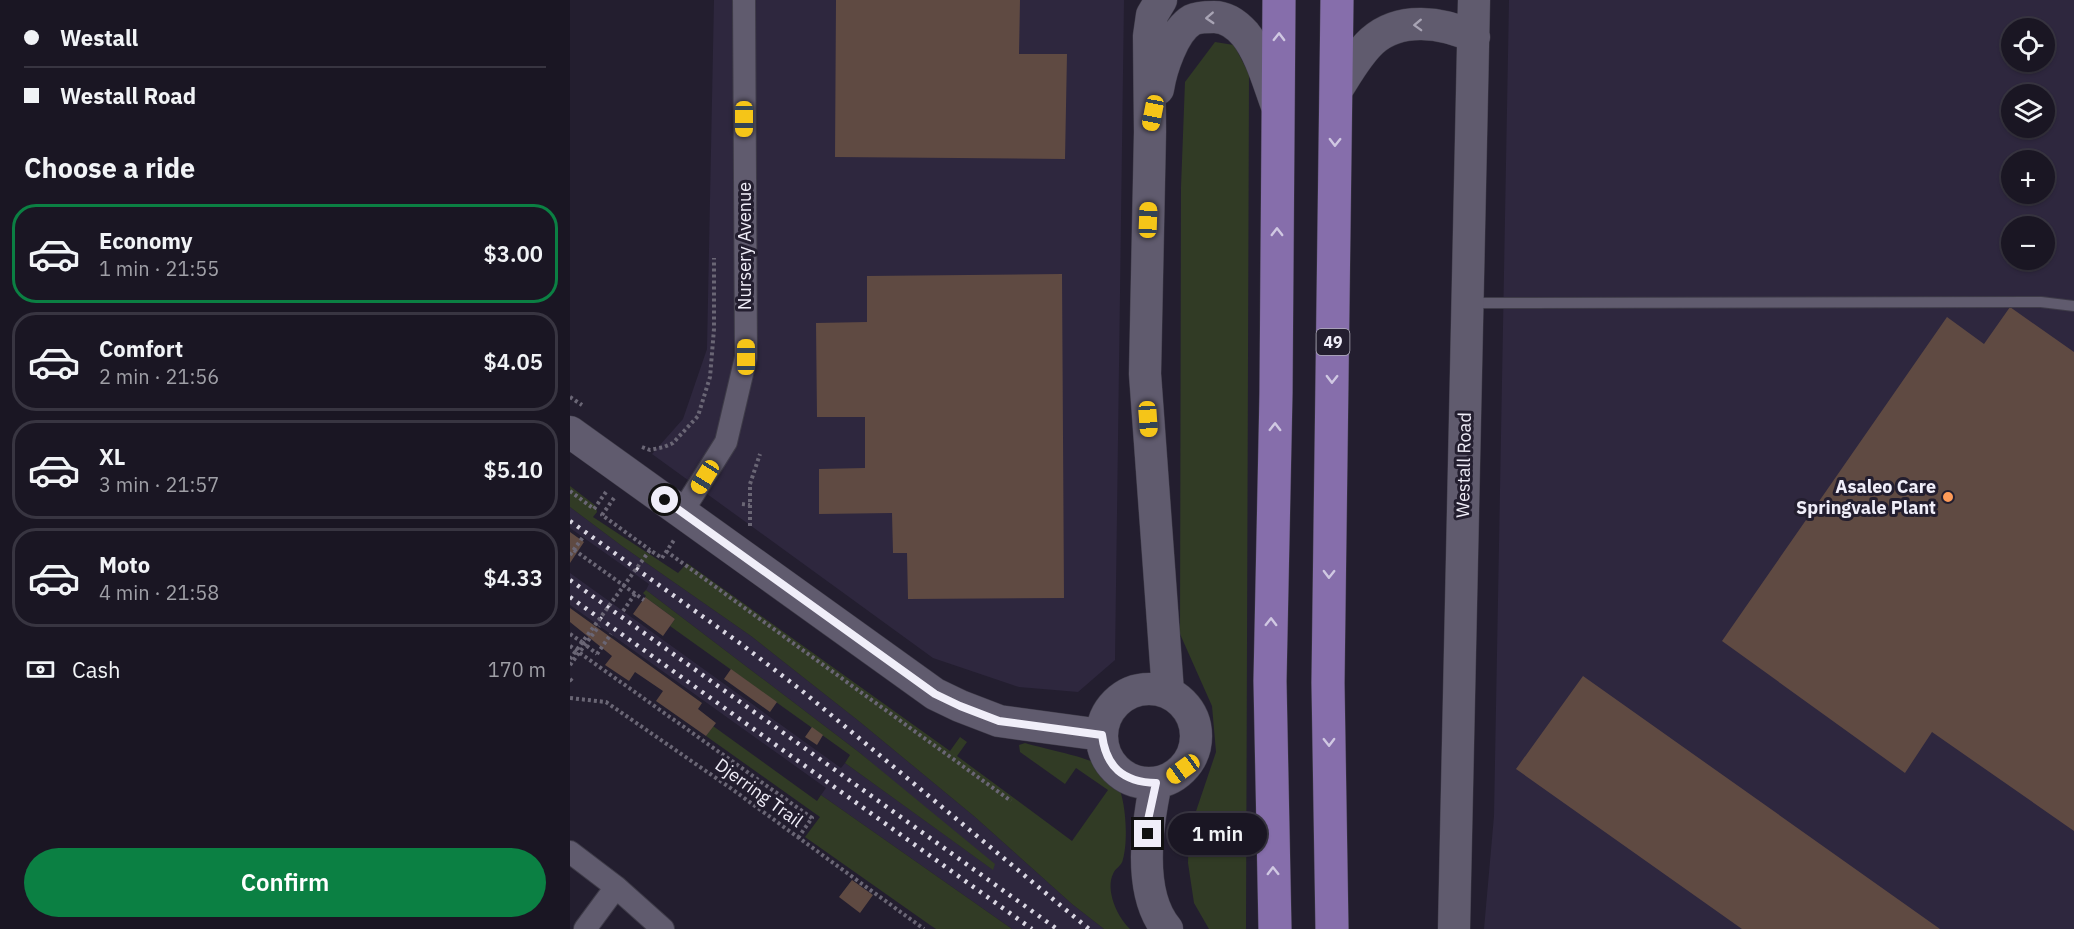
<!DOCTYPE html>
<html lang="en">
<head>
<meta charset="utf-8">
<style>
  :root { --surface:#1a1623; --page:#231f2b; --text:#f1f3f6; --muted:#9f9fa6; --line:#383541; --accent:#0b8043 }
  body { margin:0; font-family:"IBM Plex Sans",sans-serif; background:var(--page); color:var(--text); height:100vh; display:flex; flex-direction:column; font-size:22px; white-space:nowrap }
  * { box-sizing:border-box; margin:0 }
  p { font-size:20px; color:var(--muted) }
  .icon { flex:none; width:33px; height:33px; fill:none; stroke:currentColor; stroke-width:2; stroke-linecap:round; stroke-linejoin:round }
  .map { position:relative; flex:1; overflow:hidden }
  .drawer { display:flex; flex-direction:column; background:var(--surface); width:570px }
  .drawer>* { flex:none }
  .banner { display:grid; align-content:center; height:132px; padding:0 24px; background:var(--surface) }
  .controls { position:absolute; left:1431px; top:18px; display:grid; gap:12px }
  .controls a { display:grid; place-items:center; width:54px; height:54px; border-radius:50%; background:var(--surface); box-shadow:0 2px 4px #0004,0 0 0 2px var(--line); font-size:30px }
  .end { position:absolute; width:27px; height:27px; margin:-14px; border:8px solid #f0eef9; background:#111; box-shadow:0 0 0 3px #111 }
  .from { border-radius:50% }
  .bubble { position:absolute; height:42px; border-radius:21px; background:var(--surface); box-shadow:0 2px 4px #0004,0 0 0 2px var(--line); font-size:20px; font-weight:600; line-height:42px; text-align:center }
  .car { position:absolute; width:18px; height:36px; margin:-18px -9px; border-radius:8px; box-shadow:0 0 4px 2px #0007; background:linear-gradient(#f5c518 24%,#345 0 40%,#f5c518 0 76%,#345 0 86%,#f5c518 0) }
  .banner b { display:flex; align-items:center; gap:21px; height:57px; font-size:22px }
  .banner b+b { border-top:2px solid var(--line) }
  .banner i { width:15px; height:15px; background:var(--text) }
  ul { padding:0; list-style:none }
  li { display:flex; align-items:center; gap:18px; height:99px; margin:0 12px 9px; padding:0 12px; border:3px solid var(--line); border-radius:24px }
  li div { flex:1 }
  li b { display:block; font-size:22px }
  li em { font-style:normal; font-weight:600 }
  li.current { border-color:var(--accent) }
  li>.icon { width:54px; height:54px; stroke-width:1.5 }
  h2 { padding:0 24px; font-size:27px; line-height:72px }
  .pay { display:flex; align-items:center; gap:15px; height:66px; padding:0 24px; font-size:22px }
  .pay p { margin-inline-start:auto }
  .cta { display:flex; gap:12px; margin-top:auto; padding:12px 24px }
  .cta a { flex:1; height:69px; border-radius:36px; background:var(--accent); color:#fff; font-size:24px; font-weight:600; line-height:69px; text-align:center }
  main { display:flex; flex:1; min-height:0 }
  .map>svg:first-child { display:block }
</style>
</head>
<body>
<main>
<section class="drawer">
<div class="banner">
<b><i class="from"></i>Westall</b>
<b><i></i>Westall Road</b>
</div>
<h2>Choose a ride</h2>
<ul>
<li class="current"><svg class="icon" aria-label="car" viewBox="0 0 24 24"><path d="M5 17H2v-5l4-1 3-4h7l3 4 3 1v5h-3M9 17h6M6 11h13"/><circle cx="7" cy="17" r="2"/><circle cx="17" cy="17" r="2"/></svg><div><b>Economy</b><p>1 min · 21:55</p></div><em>$3.00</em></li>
<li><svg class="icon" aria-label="car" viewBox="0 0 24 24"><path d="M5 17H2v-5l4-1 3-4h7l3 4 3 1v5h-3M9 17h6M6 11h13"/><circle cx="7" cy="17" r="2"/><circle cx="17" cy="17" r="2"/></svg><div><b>Comfort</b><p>2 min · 21:56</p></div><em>$4.05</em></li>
<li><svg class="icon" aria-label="car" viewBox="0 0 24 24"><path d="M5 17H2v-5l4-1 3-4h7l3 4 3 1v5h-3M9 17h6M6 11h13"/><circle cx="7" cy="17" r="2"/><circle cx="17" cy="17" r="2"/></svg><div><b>XL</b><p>3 min · 21:57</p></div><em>$5.10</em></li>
<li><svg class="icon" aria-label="car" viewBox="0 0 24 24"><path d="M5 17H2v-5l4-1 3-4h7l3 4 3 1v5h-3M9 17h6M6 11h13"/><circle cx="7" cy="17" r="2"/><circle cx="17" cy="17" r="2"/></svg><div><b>Moto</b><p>4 min · 21:58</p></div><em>$4.33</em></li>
</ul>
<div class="pay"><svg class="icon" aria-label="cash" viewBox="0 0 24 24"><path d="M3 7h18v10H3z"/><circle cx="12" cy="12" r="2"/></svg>Cash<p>170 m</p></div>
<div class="cta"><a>Confirm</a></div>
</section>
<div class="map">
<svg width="1504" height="929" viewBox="0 0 1504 929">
  <rect width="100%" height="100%" fill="#231e2f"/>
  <path fill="#2e273e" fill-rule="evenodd" d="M144,0H554L545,660L508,692L449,687L363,658L82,454L113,419L137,349Z
    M939,0H1504V929H914L924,816ZM1442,28H1474V62H1442ZM1442,94H1474V128H1442ZM1442,160H1474V194H1442ZM1442,226H1474V260H1442Z
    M0,507L52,546L181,636L290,722L405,817L502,904L534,929H442L251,795L256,788L0,605V573L271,768L275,763L422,869L290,753L76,590L79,584L0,528Z"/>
  <path fill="#313b25" d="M645,42L664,45L679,74L676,929H639L624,903L618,863L619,832L646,752L642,706L610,634L611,187L615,82Z
    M0,486L26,506L27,512L23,517L108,573L117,563L380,751L390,737L397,742L387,756L502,841L538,790L506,768L495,784L450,752L449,745L455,743C474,749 525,758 539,770C556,786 559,837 553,859C552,866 545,868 543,874C535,891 548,918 560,929H534L502,904L405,817L290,722L181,636L52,546L0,507Z
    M76,590L290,753L425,864L423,870L275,763L280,755L100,626L105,619L75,597L76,596L73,593Z
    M143,726L247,801L251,795L442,929H366L360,925L235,837L250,817L136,736Z"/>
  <path fill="#5f4a42" d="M266,0H450L449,54H497L495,159L265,157Z
    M492,274L494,598L338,599L337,553H323L322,513L249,514V469L295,468V417H247L246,323L297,322V276Z
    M1440,307L1504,352V831L1362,732L1335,773L1152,641L1377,317L1414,344Z
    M0,532L14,542L0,563Z
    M75,597L105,619L93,636L63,614Z
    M0,608L132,703L128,709L146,723L136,736L86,701L93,691L65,672L59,681L35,665L42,656L0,622Z
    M161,669L207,702L200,712L154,679Z
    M1013,676L1370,929H1172L946,769Z
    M242,727L253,735L247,745L235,737Z
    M282,880L303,895L290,913L269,897Z"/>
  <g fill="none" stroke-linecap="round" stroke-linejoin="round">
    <g stroke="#3e3b48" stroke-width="12">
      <path id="lane" d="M901,303L1471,302L1504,306"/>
    </g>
    <g stroke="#3e3b48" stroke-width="24">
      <path id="street" d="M112,512L156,442L176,357L174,0
        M0,852L46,887L93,929
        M15,929L46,887"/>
    </g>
    <g stroke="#3e3b48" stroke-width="33">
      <path id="secondary" d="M591,0L582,15L579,36L580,132L575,374L598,692
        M588,89C591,70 603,31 622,20C628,17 637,17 644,17C657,17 667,25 675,34C691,54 698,82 707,106
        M766,91C777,74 787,55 802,41C830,16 872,22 904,37
        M0,432L365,694L390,706L429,721L532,735
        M532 736a47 47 0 1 1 94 0a47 47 0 1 1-94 0Z
        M586,783C577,825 567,893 597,929
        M884,929L904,0"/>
    </g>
    <g stroke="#3e3b48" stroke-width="34">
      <path id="primary" d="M705,929L700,681L706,393L709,0
        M762,929L758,683L767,0"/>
    </g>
    <path stroke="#6a6675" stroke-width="4" stroke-dasharray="3 3" stroke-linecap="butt" d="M0,397L12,405
      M72,447L80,450L94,447L103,443L128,416L140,377L144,329V258
      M0,491L24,509L36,492
      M44,498L32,515L80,550
      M172,504L180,505
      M180,526V484L190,454
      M4,550L74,600
      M96,551L441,801
      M0,555L13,537
      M92,558L104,540
      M53,611L65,594
      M0,634L12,642
      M0,646L242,818L228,838
      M27,654L41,634
      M0,665L29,626
      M0,679L4,683
      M0,698L36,702L159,787L354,929"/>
    <use href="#lane" stroke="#605b6e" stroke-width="10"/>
    <use href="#street" stroke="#605b6e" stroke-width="22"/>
    <use href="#secondary" stroke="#605b6e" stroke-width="32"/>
    <use href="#primary" stroke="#866eab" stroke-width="33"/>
    <path stroke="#d9d6e2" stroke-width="4.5" stroke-dasharray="3 6" stroke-linecap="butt" d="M0,521L171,644L231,690L519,929
      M0,580L487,929
      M0,597L462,929"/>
    <path stroke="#6a6675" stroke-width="4" stroke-dasharray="3 3" stroke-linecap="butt" d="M12,642L27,654
      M0,659L80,550L92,558"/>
  </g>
  <defs><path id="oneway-chevron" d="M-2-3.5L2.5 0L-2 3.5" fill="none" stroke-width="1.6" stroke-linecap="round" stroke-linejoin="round" transform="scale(1.5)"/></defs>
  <g stroke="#a8a4b4">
    <use href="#oneway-chevron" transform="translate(640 18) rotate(177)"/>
    <use href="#oneway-chevron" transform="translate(848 25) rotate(178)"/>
  </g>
  <g stroke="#d0c8e2">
    <use href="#oneway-chevron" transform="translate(709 37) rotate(-89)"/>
    <use href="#oneway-chevron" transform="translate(765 142) rotate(91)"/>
    <use href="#oneway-chevron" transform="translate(707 232) rotate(-90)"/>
    <use href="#oneway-chevron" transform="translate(762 379) rotate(91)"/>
    <use href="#oneway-chevron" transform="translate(705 427) rotate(-89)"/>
    <use href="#oneway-chevron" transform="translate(759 574) rotate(91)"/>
    <use href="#oneway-chevron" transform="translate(701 622) rotate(-89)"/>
    <use href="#oneway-chevron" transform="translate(759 742) rotate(89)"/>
    <use href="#oneway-chevron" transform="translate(703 871) rotate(-91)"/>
  </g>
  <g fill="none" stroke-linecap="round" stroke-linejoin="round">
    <path stroke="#f0eef9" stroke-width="8" d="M95,500L365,694L390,706L429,721L532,735C536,767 553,782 586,783L578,820V834"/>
  </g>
  <circle fill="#fe9b58" stroke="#231e2f" stroke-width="2" cx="1378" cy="497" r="6"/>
  <g text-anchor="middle" stroke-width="6" stroke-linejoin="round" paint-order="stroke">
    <rect fill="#231e2f" stroke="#b2b0bc" stroke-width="1.5" x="746.5" y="329" width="33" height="26" rx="4.5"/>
    <g font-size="16" font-weight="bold" fill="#f0eef9">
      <text x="763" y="348">49</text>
    </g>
    <g font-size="18" fill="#f0eef9" stroke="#231e2f">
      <text transform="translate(175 246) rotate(-90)" y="6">Nursery Avenue</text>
      <text transform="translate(894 465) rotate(-89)" y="6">Westall Road</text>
      <text transform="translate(189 793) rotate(36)" y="6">Djerring Trail</text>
    </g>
    <g font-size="18" font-weight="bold" fill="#f0eef9" stroke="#231e2f" text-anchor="end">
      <text x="1366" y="493">Asaleo Care<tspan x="1366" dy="21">Springvale Plant</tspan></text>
    </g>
  </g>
</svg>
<div class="controls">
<a><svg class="icon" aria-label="locate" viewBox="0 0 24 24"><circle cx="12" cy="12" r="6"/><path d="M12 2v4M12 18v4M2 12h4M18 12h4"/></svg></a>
<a><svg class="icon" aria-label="layers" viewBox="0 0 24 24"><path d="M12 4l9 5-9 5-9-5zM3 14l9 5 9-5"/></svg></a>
<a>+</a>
<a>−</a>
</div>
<i class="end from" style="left:95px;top:500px"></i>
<i class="end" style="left:578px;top:834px"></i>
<div class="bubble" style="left:598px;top:813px;width:99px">1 min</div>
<i class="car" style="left:583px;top:113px;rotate:191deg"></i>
<i class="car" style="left:174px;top:119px;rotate:180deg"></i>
<i class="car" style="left:578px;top:220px;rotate:2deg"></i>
<i class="car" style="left:176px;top:357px;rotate:0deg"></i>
<i class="car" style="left:578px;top:419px;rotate:176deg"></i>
<i class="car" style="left:135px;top:477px;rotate:212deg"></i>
<i class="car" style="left:613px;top:769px;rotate:234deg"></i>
</div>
</main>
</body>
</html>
